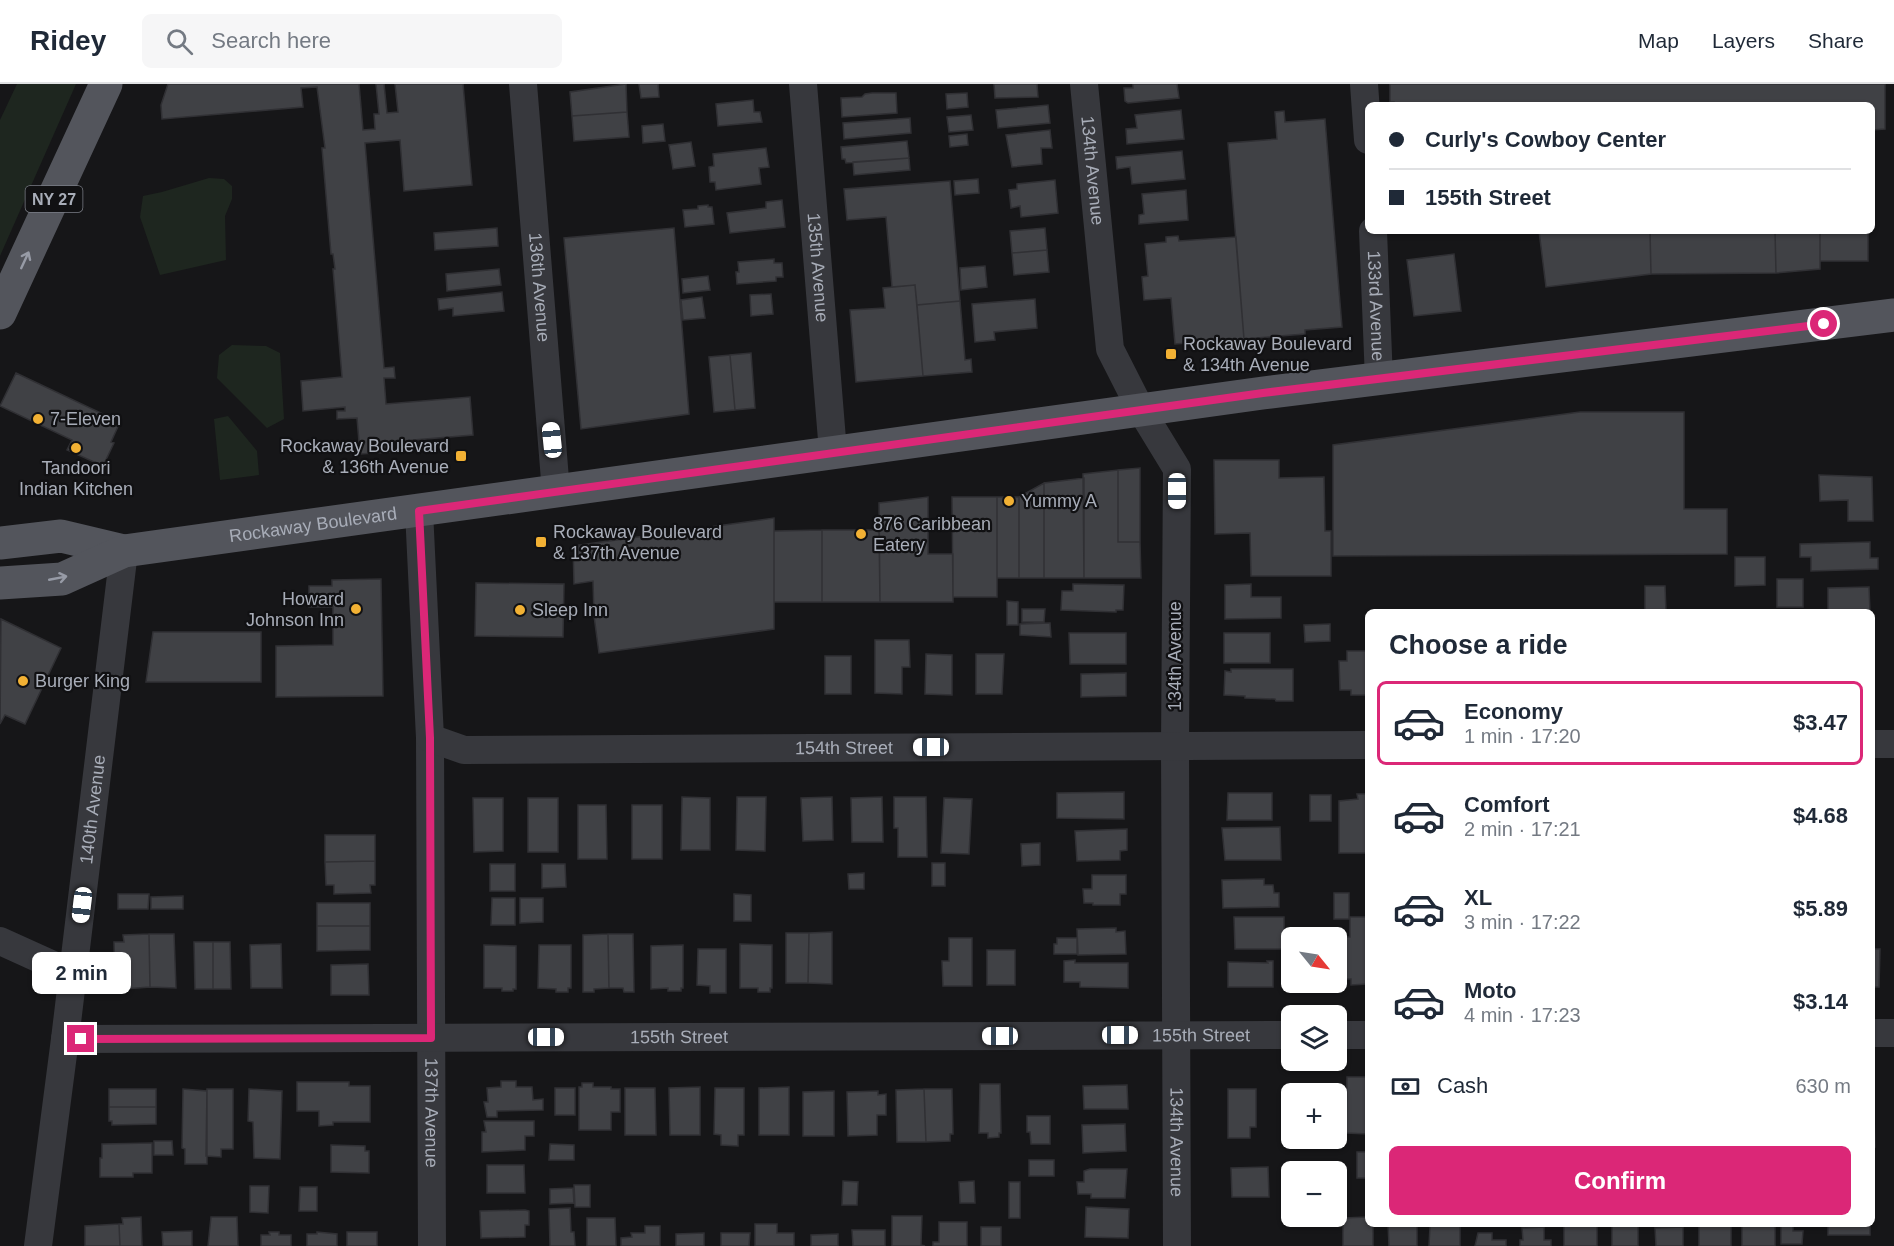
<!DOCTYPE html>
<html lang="en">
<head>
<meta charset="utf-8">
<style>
  :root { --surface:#fff; --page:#f6f6f7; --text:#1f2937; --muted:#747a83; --line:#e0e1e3; --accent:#db2777 }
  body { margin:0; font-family:Arial,sans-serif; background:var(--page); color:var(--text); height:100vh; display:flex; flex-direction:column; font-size:22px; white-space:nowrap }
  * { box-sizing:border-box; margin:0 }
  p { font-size:20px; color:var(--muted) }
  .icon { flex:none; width:33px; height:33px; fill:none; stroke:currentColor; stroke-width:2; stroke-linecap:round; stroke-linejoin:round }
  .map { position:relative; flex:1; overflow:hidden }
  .drawer { position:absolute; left:1365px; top:525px; width:510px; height:618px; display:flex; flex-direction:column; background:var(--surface); border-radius:9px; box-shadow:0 2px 4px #0004 }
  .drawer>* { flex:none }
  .top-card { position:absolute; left:1365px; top:18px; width:510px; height:132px; border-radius:9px; box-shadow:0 2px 4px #0004; display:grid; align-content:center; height:132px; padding:0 24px; background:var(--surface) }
  .needle { width:39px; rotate:120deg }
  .fabs { position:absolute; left:1281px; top:843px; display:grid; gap:12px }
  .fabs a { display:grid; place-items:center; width:66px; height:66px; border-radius:9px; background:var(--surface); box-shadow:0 2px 4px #0004; font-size:30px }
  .end { position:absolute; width:27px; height:27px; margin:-14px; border:8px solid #db2777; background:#fff; box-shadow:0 0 0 3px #fff }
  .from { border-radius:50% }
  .bubble { position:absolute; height:42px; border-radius:9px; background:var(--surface); box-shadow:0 2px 4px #0004; font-size:20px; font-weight:700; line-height:42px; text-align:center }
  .car { position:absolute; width:18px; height:36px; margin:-18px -9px; border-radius:8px; box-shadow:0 0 4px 2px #0007; background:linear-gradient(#fff 24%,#345 0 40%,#fff 0 76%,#345 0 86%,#fff 0) }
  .top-card b { display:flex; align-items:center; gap:21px; height:57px; font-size:22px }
  .top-card b+b { border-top:2px solid var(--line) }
  .top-card i { width:15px; height:15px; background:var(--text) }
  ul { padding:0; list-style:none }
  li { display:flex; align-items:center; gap:18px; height:84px; margin:0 12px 9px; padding:0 12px; border:3px solid transparent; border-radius:9px }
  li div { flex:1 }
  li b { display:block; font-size:22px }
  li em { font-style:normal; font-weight:700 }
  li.active { border-color:var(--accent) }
  li>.icon { width:54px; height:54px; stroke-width:1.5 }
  h2 { padding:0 24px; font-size:27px; line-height:72px }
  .pay { display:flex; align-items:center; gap:15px; height:66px; padding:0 24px; font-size:22px }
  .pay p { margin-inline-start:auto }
  .cta { display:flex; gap:12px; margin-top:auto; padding:12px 24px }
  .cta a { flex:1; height:69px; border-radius:9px; background:var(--accent); color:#fff; font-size:24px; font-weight:700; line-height:69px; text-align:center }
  header { display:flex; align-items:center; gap:36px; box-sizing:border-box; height:84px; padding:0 30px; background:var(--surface); border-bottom:2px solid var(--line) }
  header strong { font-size:28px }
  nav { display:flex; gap:33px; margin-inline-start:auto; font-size:21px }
  .search { width:420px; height:54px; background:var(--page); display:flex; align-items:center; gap:15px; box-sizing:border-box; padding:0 21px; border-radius:9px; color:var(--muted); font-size:22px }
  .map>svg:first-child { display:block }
</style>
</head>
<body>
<header>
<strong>Ridey</strong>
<div class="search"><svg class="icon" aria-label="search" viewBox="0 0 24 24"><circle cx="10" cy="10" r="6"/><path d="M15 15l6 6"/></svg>Search here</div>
<nav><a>Map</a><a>Layers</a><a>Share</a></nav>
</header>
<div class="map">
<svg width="1894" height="1162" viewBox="0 0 1894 1162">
  <rect width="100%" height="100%" fill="#161618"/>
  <path fill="#1e261f" d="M17,0H76L0,172V36Z
    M209,94L224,95L232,102V115L225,132L226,176L160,191L140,133L143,112L162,108Z
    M232,261L266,262L280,269L284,335L267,344L217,294L219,271Z
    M228,332L257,367L259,391L220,396L214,335Z"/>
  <path fill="#404145" stroke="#303034" stroke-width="1.5" d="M168,0H359L363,46L375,45L374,30H379L376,0H384L387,29L398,28L395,0H463L472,101L404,107L400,56L365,59L384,284L394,283L395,294H384L386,320L470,313L473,351L390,358V368L360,370L357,334L337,335V327H345V323L303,327L301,297L342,293L333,185H335L333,170H331L322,64H325L317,3L301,4L303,23L162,35L161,21Z
    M626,0L627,28L572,32L570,8Z
    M639,0H658L659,13L641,14Z
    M994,0H1037L1038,13L995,14Z
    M1133,0H1177L1179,14L1128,19L1125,17L1124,4H1133Z
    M1390,0H1885V45L1872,46V21H1394V18H1390Z
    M872,9H896L897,29L842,33L841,14L862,13L865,10Z
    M967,9L968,23L947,25L946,10Z
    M753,16L754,28H760L762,38L718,42L716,20Z
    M1048,21L1050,39L998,44L996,26Z
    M1181,26L1184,55L1127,60L1126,45L1137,44L1135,31Z
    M1284,27L1285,38L1325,35L1342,243L1305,246V250L1244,255L1228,59L1277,55L1275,28Z
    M627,28L629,53L574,57L572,32Z
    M971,31L973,46L949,48L947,33Z
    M910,34L911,49L844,55L843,39Z
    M663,40L665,57L643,59L642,42Z
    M1050,46L1052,64H1041L1042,80L1012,83L1006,51Z
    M967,50L968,61L950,63L949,52Z
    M907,57L909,74L846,79L845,75H842L841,63Z
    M691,58L695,82L673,85L669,61Z
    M766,64L769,83L759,84L761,100L716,106L715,98H710L709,83L714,82L713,70Z
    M1182,67L1185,95L1132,100L1130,83L1117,85L1116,73Z
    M909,74L910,86L854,91L853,78Z
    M978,95L979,109L955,111L954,97Z
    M1055,96L1058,129L1021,133L1020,122L1011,124L1009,106L1017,105V100Z
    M950,97L960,217L917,221L915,201L892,203L886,133L847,136L844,105Z
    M1186,106L1188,136L1139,140V131L1144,130L1142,110Z
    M782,116L785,143L730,149L727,129L766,124V118Z
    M708,121V123H712L714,140L685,143L683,126L698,125V122Z
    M497,144L498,162L435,166L434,149Z
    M674,144L689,330L581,345L564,154Z
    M1045,144L1047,166L1012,169L1010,147Z
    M1539,147H1650L1651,190L1546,203Z
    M1650,147H1775L1776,189L1651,190Z
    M1775,147H1820V185L1776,189Z
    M1820,147H1868V177H1820Z
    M1178,152L1179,157L1236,153L1244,255L1175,260L1171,214L1144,216L1142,193L1148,192L1145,160L1166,158V153Z
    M1047,166L1049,188L1014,191L1012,169Z
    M1454,170L1461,227L1414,232L1407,176Z
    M774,175V179H782L783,193H776V197L737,200L736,188H739L738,178Z
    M985,182L987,203L961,206L960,184Z
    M499,185L501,201L447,207L446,190Z
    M708,192L710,206L683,209L682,195Z
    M915,201L923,292L856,298L850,226L885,224L883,204Z
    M502,208L504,227L453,232V224L439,226L438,215Z
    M771,210L773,230L751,232L750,211Z
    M702,213L705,234L683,236L681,216Z
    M1035,215L1037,244L994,248L995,256L975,258L972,220Z
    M960,217L965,276L971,275L972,288L923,292L917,221Z
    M751,269L755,324L735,326L730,271Z
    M730,271L735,326L714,328L709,273Z
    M16,289L120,338L111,358L114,359L103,382L67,366L72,356L0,322Z
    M1580,328H1684V425H1727V470L1333,472V361Z
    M1214,376H1279V394L1324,393L1325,447H1331V492H1251L1250,449L1215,450Z
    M1140,384V458H1118V386Z
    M1118,386V458H1140L1141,494H1084L1083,390Z
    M1819,391L1872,393L1873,437H1848V416L1820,417Z
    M1084,394V494H1044V399Z
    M1044,399V494H1019V413Z
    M928,413V470H953V518H880L879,419Z
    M952,413H997V513H953Z
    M997,413H1019V494H997Z
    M774,434V545L599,569L594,532L593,497L574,500L573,462Z
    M822,446H879L880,518H822Z
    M822,446V518H774V447Z
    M1870,458V474H1878V485L1811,487V473H1800V460Z
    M1735,473H1765V501L1735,502Z
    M381,495L383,612L276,613V562L333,561V523H309V502H332V496Z
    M1777,495H1803V523H1777Z
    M476,499L564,500L563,553L475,552Z
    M1073,500L1124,501L1123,526H1116V528L1061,526L1062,507H1073Z
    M1251,500V513H1281V534L1225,535V501Z
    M1645,502H1665L1666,528H1645Z
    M1869,503L1870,528H1828V504Z
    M1007,517L1018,518V541H1007Z
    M1022,525H1045L1044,538H1022Z
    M1,535L61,564L25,640L5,631L0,640Z
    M1050,539L1051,553L1020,551V540Z
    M1330,540V557L1305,558L1304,541Z
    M153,548H261V598H146Z
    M1069,549H1126V580H1070Z
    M1224,549H1270V579H1224Z
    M875,556H909L910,583H902V610L875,609Z
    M1347,567H1368V611H1351V606H1340L1339,577H1347Z
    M926,570L952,571V611L925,610Z
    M976,570H1004L1002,610H976Z
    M825,572H851V610H825Z
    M1231,585H1293V617H1276L1275,615L1245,614V612L1224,611L1225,587L1231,588Z
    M1126,589V612L1081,613V590Z
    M1124,708V735L1057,734V709Z
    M1228,709H1272V736H1227Z
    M1357,710H1368V769H1339V717L1358,715Z
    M1872,710H1874L1872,778Z
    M1310,711H1331V737H1310Z
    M682,713L710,714V766H681Z
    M737,713H766L765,767L736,766Z
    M832,713L833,756L803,757L801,714Z
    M882,713L883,758H852L851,714Z
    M894,713H926L927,773H898V744H894Z
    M473,714H503V767L474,768Z
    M528,714H558V768H528Z
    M944,714L972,715L969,770L941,769Z
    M578,721H606L607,775H578Z
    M632,721H662V775H632Z
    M1280,743L1281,776H1225L1222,744Z
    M1127,745V766L1120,767V776L1077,777L1075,747Z
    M325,751H375V777L325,778Z
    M1040,759V781L1022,782L1021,760Z
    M375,777V801H370L371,809L334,810V801H326L325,778Z
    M932,779H945V802H932Z
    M490,780H515V807H490Z
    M542,780H565L566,803L542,804Z
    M864,789V805H849L848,790Z
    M1092,791H1126V810H1120V821H1093V819H1084L1083,805H1092Z
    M1264,795V801H1273L1274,809H1279V823L1223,824L1222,796Z
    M1334,809H1349V835H1334Z
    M118,810H149L148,825H118Z
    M734,810L751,811V837H734Z
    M1872,810H1874V842H1872Z
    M183,812V825H151V813Z
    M492,814H515V841H491Z
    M520,814H543V838L520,839Z
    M317,819H370V842H317Z
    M1234,833H1284V865H1235Z
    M1350,833H1368V900L1351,901V895H1341L1340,868H1343V853H1350Z
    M317,842H370V866L317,867Z
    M1116,844V848L1125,847L1126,870L1078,871L1077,845Z
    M832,848V900L808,899L809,849Z
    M786,849H809L808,899H786Z
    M149,850H174L176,904L150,903Z
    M149,850L150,903L124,905V899H115L114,858H124L123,851Z
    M608,850H633L634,908H624L623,904H609Z
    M608,850L609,904L594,905V908H583V851Z
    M949,854H972V902H943L942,877H949Z
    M1057,854H1077V870H1054V860H1057Z
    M194,858H213V905H195Z
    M213,858H230L231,905H213Z
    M281,860L282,904H251L250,861Z
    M740,860L772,861V904H770V908H758V904H740Z
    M484,861L516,862V905H513V907H502V904H484Z
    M539,861H571V904H568V908H556V905L538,904Z
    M683,861V904H681V907H668V904L651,905V862Z
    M698,865H726V909H710V902L697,901Z
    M1872,865H1880L1879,903H1872Z
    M987,866H1015V901H987Z
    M1075,876V879H1128V904L1080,903V898H1064V877Z
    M1267,877H1273V903H1228V878L1268,879Z
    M368,880L369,911H331V881Z
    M1292,898H1331V902H1292Z
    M1347,993H1368V1050L1346,1049Z
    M501,997H516V1003H532L533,1016L543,1015V1026L497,1027V1033H487L484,1018H488L487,1004L501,1003Z
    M297,998H349V1002H370V1038H333V1041L319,1042V1027H297Z
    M582,999H593V1003H611V1005H620V1028H611V1046H579V1003H582Z
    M980,1000H1000L1001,1049H999V1053L988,1054V1049H979Z
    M1127,1001L1128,1025H1084L1083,1002Z
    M1323,1002V1010H1294V1003Z
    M700,1003V1051H670L669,1004Z
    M789,1003V1051H759V1004Z
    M555,1004H575V1031H555Z
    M625,1004H655L656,1051H625Z
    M715,1004H744V1051H738V1062L721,1061V1051L714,1050Z
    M109,1005H156V1023H109Z
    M183,1005L207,1007V1080H185V1065L182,1064Z
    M207,1005H233V1065H221V1073L206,1072Z
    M249,1005L282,1007L280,1075L254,1074L253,1038L248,1037Z
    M924,1005H952L953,1050H950V1057L926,1058Z
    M924,1005L926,1058H897L896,1006Z
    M1228,1005H1256V1043H1250V1054H1228Z
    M834,1007V1052H803V1008Z
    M878,1007V1011L886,1010V1031H877V1051L848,1052L847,1008Z
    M109,1023H156V1040L112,1041V1037H109Z
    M1872,1031H1874L1875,1063H1872Z
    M1027,1032H1050V1060H1031L1030,1048H1027Z
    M484,1037H534V1052H525V1066L482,1068V1048H486Z
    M1125,1040L1126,1067L1083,1069L1082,1041Z
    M154,1057H172L173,1071H154Z
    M152,1059V1089H133V1093H100V1074H102V1060Z
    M550,1060L574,1061V1076H549Z
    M331,1061L365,1062V1067H369V1089L331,1088Z
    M1357,1068H1368V1094H1357Z
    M1029,1076H1054V1092H1029Z
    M487,1081H524L525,1109H487Z
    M1268,1083L1269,1113H1232L1231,1084Z
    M1090,1085H1127L1125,1114H1091V1110H1078L1077,1098H1084V1087Z
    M843,1097L858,1098L857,1121H842Z
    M974,1097L975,1119H960L959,1098Z
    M1009,1098H1020V1134H1009Z
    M574,1101H590V1123H575Z
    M250,1102H269L268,1129L250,1128Z
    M300,1103H317V1127H299Z
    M573,1104L574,1119L550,1120V1105Z
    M1086,1123L1129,1125L1128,1154L1085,1153Z
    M570,1124L571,1148H574L575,1162H550L549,1125Z
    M525,1126L529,1127V1141H525V1153L481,1154L480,1127Z
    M892,1132H922L921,1161L925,1162H892Z
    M141,1133L142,1162H120L119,1140H123L122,1134Z
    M211,1133H237L238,1162H208Z
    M1368,1133V1140H1373V1162H1343V1134Z
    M587,1134H615L616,1162H587Z
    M939,1138H967V1162H933V1158H939Z
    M119,1140L120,1162H85V1142Z
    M755,1140H777V1149H794V1162H755Z
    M1388,1140H1417V1162H1389Z
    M1564,1140H1597V1162H1564Z
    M1612,1140H1638V1162H1612Z
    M1699,1140H1731V1162H1699Z
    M1742,1140H1775V1162H1742Z
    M1781,1140H1793V1147H1803L1802,1160H1781Z
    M1828,1140H1870V1151H1828Z
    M645,1142H660V1162H621V1154L632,1153L631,1149H645Z
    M1430,1142H1460V1162H1429Z
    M981,1143H1001V1162H981Z
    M1544,1143V1156H1551V1162H1520V1156H1523L1522,1144Z
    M1683,1143V1162H1656L1655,1144Z
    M852,1146H885V1162H853Z
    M192,1147V1162H163L162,1148Z
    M269,1148H279V1151H291V1162H261V1151H270Z
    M317,1148L337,1150V1162H307V1150H317Z
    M347,1148H377V1162H347Z
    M704,1149V1162H676V1150Z
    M721,1149H750L749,1162H721Z
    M1478,1149H1492V1156H1506V1162H1475Z
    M838,1150V1162H811V1151Z"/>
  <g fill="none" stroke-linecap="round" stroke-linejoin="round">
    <g stroke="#37383d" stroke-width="28">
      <path id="s1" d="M523,0L556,408"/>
      <path id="s2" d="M803,0L833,368"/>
      <path id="s3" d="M1084,0L1110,265L1141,326L1177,385L1175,662L1177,1162"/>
      <path d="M1364,0L1368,56"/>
      <path id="s4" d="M1373,147L1379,296"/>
      <path id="s5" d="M419,427L430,654L432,1162"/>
      <path id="s6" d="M430,654L464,666L1368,661"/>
      <path d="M1872,660H1894"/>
      <path d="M0,857L73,890"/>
      <path d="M1872,949H1894"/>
      <path d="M1336,951H1368"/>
      <path id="s7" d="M65,955L1292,951"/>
      <path id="s8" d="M38,1162L65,955L124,467"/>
    </g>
    <g stroke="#53555c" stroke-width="33">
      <path d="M0,229L106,0"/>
      <path d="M0,459L61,452L124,467"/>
      <path id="s9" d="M0,499L62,495L124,467L1263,309L1894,231"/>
    </g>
  </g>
  <defs><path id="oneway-shaft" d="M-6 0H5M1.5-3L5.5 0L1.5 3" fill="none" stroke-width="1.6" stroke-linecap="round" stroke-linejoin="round" transform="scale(1.5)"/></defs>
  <g stroke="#979ba6">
    <use href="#oneway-shaft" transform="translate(25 176) rotate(-65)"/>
    <use href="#oneway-shaft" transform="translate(58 494) rotate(-11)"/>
  </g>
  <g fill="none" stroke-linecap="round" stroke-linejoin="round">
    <path stroke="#db2777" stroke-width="8" d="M81,955L431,954L430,654L419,427L1263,309L1824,240"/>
  </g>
  <g fill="#f2b134" stroke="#111113" stroke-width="2">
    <rect x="1165" y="264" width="12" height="12" rx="3"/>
    <circle cx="38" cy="335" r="6"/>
    <circle cx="76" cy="364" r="6"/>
    <rect x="455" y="366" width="12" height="12" rx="3"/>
    <circle cx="1009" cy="417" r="6"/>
    <circle cx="861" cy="450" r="6"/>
    <rect x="535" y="452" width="12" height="12" rx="3"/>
    <circle cx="356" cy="525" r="6"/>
    <circle cx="520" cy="526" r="6"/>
    <circle cx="23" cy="597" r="6"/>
  </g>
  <g text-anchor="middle" stroke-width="4.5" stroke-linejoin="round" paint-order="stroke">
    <rect fill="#111113" stroke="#7b7e86" stroke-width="1.5" x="25.5" y="102" width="57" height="26" rx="4.5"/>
    <g font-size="16" font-weight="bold" fill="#a8adb8">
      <text x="54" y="121">NY 27</text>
    </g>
    <g font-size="18" fill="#a8adb8" stroke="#111113">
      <text dy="6" stroke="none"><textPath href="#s3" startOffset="87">134th Avenue</textPath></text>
      <text dy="6" stroke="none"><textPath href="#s2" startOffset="184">135th Avenue</textPath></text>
      <text dy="6" stroke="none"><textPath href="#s1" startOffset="204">136th Avenue</textPath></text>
      <text dy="6" stroke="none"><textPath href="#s4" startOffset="75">133rd Avenue</textPath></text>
      <text dy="6" stroke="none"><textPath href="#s9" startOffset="321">Rockaway Boulevard</textPath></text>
      <text transform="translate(1175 572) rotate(-90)" y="6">134th Avenue</text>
      <text dy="6" stroke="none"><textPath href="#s6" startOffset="416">154th Street</textPath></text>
      <text dy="6" stroke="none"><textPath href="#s8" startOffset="440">140th Avenue</textPath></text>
      <text dy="6" stroke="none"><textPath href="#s7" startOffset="1136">155th Street</textPath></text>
      <text dy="6" stroke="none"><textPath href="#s7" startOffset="614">155th Street</textPath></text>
      <text dy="6" stroke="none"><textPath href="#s5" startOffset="602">137th Avenue</textPath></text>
      <text dy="6" stroke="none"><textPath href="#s3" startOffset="1077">134th Avenue</textPath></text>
    </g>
    <g font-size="18" fill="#a8adb8" stroke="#111113" text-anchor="start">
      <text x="1183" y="266">Rockaway Boulevard<tspan x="1183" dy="21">&amp; 134th Avenue</tspan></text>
      <text x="50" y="341">7-Eleven</text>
      <text x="449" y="368" text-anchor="end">Rockaway Boulevard<tspan x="449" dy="21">&amp; 136th Avenue</tspan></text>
      <text x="76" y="390" text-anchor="middle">Tandoori<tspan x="76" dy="21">Indian Kitchen</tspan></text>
      <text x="1021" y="423">Yummy A</text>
      <text x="873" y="446">876 Caribbean<tspan x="873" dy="21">Eatery</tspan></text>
      <text x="553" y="454">Rockaway Boulevard<tspan x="553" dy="21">&amp; 137th Avenue</tspan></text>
      <text x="344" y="521" text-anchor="end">Howard<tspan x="344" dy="21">Johnson Inn</tspan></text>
      <text x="532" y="532">Sleep Inn</text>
      <text x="35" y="603">Burger King</text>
    </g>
  </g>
</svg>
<div class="fabs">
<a><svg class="needle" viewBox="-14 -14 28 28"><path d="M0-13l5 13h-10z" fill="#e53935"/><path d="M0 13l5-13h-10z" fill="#747a83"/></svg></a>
<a><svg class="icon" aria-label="layers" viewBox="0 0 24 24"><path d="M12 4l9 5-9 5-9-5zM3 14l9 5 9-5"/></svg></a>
<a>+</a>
<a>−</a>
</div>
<i class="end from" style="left:1824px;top:240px"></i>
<i class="end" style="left:81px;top:955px"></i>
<div class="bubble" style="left:32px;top:868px;width:99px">2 min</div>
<i class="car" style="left:552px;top:356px;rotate:354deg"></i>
<i class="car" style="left:1177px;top:407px;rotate:180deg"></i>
<i class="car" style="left:931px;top:663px;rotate:270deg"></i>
<i class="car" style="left:82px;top:821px;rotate:187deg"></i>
<i class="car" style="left:1120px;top:951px;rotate:90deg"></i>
<i class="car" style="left:1000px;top:952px;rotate:270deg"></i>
<i class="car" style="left:546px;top:953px;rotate:90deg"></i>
<div class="top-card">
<b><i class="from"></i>Curly's Cowboy Center</b>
<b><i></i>155th Street</b>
</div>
<section class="drawer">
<h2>Choose a ride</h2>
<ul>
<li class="active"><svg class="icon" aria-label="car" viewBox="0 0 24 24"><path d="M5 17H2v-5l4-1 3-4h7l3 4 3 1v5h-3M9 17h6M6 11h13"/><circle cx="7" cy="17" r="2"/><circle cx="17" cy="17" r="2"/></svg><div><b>Economy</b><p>1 min · 17:20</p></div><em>$3.47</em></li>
<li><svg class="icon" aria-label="car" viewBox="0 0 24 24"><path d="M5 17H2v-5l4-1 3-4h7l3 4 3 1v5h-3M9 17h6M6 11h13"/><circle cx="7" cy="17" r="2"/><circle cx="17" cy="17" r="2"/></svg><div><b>Comfort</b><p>2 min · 17:21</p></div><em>$4.68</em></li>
<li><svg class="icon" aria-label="car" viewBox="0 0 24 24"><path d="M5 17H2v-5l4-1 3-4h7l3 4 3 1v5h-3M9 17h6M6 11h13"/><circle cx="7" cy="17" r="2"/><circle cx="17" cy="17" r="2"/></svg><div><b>XL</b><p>3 min · 17:22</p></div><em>$5.89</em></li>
<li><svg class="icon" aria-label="car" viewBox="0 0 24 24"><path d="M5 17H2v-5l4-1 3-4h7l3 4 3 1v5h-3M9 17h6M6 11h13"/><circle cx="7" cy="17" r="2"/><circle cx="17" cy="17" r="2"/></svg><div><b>Moto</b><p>4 min · 17:23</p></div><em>$3.14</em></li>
</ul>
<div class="pay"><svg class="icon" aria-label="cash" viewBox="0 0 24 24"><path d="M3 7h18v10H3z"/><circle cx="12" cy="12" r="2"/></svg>Cash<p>630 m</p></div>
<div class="cta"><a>Confirm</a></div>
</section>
</div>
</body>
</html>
